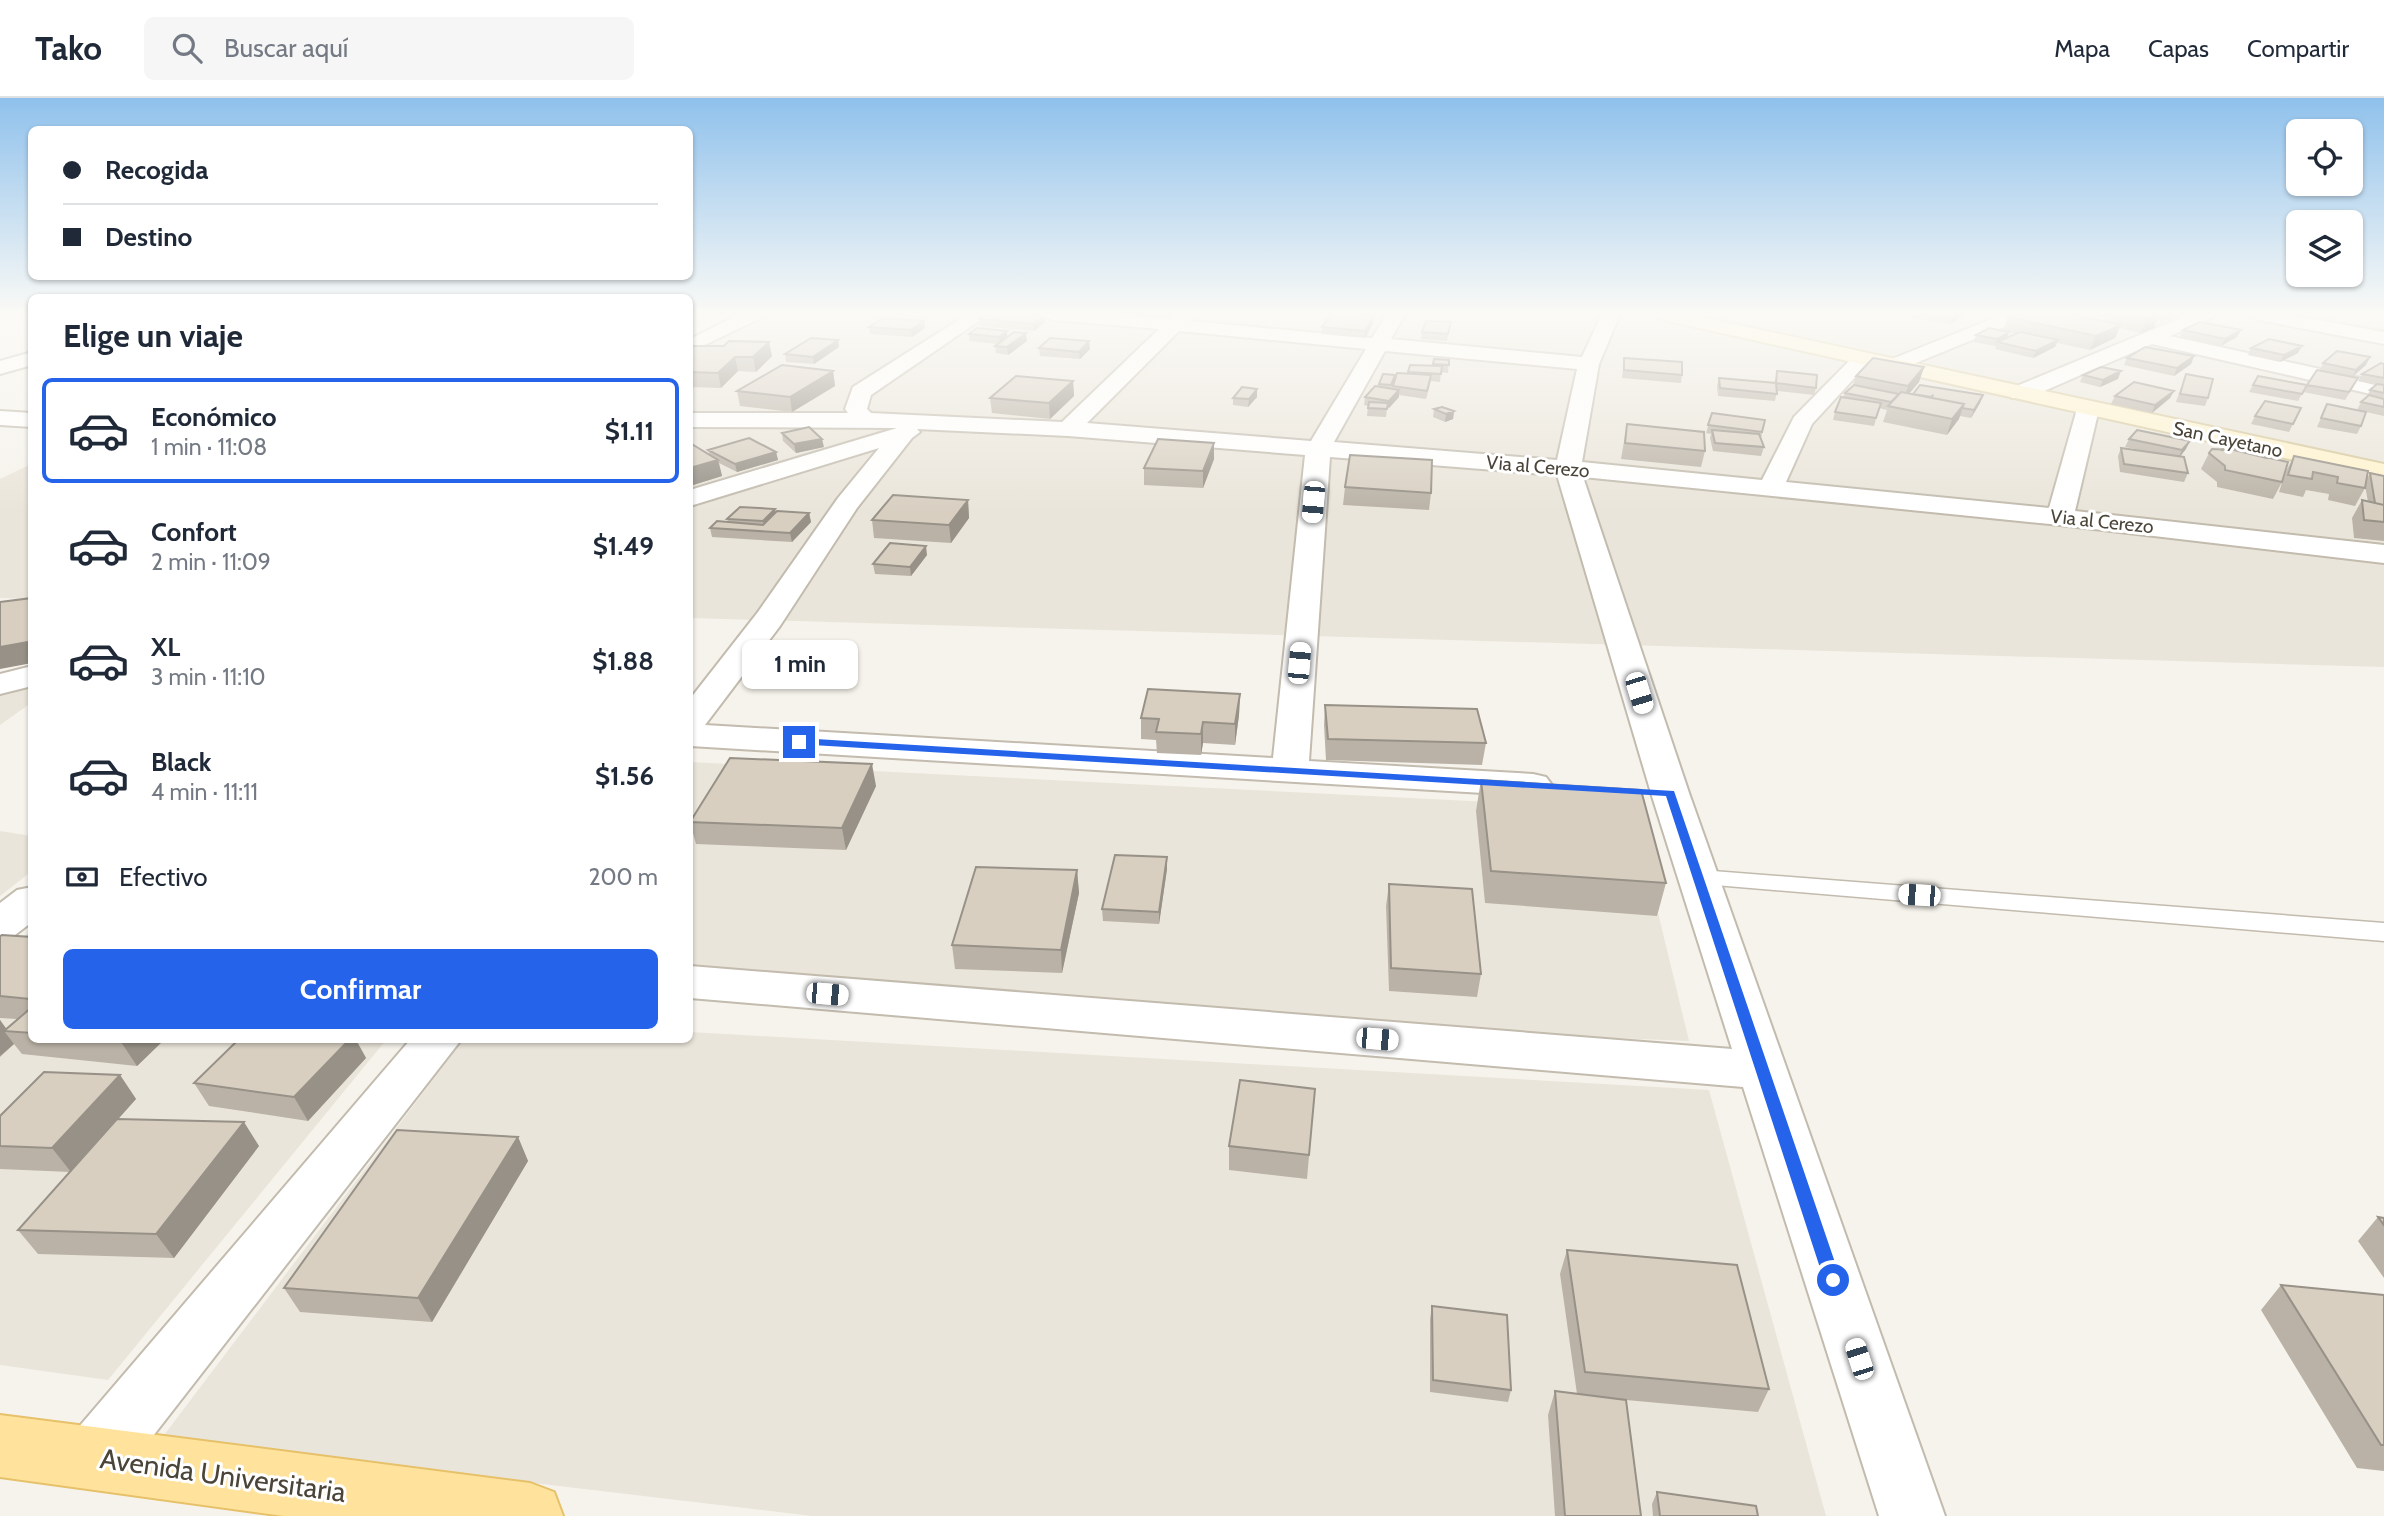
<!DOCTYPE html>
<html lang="es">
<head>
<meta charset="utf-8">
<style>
  :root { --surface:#fff; --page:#f6f6f7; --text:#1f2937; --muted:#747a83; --line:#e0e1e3; --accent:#2563eb }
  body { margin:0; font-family:Cabin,sans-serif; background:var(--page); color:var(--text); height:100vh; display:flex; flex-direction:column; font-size:26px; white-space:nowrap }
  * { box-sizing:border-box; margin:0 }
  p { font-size:23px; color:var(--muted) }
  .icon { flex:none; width:38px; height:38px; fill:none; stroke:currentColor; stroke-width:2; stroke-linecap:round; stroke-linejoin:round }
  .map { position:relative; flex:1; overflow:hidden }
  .details { position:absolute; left:28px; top:196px; width:665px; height:749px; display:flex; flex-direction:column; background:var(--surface); border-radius:10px; box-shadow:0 2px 5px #0004 }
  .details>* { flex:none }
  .guide { position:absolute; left:28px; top:28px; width:665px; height:154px; border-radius:10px; box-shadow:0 2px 5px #0004; display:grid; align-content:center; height:154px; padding:0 35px; background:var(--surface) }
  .buttons { position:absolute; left:2286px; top:21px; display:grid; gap:14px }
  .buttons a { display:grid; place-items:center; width:77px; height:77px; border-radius:10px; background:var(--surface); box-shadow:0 2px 5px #0004; font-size:35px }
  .end { position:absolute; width:32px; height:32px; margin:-16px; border:9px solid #2563eb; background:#fff; box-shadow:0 0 0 4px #fff }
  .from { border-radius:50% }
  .bubble { position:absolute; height:49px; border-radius:10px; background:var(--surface); box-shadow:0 2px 5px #0004; font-size:23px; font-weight:800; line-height:49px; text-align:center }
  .car { position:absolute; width:21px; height:42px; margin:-21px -10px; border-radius:9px; box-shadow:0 0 5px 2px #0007; background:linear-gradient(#fff 24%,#345 0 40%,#fff 0 76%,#345 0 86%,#fff 0) }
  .guide b { display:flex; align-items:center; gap:24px; height:66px; font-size:26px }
  .guide b+b { border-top:2px solid var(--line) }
  .guide i { width:18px; height:18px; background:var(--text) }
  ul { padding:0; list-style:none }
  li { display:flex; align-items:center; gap:21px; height:105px; margin:0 14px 10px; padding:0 21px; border:4px solid transparent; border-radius:10px }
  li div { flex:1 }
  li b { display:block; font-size:26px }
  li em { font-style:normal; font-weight:800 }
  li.active { border-color:var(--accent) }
  li>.icon { width:63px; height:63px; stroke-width:1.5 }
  h2 { padding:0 35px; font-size:32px; line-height:84px }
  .pay { display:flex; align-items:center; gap:18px; height:77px; padding:0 35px; font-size:26px }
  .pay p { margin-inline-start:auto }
  .primary-button { display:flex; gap:14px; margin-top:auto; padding:14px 35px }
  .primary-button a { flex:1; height:80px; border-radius:10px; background:var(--accent); color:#fff; font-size:28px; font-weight:800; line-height:80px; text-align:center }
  header { display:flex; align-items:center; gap:42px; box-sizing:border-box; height:98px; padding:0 35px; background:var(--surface); border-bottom:2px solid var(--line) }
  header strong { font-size:33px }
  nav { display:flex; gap:38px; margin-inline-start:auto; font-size:24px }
  .search { width:490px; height:63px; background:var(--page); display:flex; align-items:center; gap:18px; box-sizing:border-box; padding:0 24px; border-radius:10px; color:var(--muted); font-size:26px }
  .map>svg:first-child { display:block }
</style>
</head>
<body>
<header>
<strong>Tako</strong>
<div class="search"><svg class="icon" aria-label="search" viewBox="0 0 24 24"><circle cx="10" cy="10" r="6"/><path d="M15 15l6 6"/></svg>Buscar aquí</div>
<nav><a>Mapa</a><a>Capas</a><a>Compartir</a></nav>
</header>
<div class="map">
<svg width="2384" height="1418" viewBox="0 0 2384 1418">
  <rect width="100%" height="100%" fill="#f6f3ec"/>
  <path fill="#eae5da" d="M750,216H2384V569L690,520V245Z
    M31,366V501L0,500V381Z
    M31,590V605L0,627V598Z
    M690,664L1633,711L1689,943L1082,919L690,877Z
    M0,733L31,738L32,773L0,798Z
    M31,833L32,942H386L108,1282L0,1267V859Z
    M690,934L1709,992L1826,1418H812L161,1341L463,942H690Z"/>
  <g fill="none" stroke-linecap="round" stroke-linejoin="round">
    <g stroke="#c2bbae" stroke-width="3">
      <path id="lane" d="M1700,772L2384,825V843L1691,785L1688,780L1691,775Z"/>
    </g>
    <g stroke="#c2bbae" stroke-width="4">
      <path id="street" d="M740,216H763L761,220L690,254V241Z
        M968,216H989L871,297L867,311L871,315L1062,324L1159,231L1055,222L1048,220L1046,216H1111L1170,221L1176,216H1195L1190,223L1372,240L1387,216H1405L1391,241L1582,259L1602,216H1620L1599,266L1582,364L1762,382L1794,319L1855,257H1869L1872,261L1812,326L1786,384L2049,410L2077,311L2080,306H2096L2099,311L2075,413L2384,447V465L2060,427L1583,379L1689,695L1945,1418H1879L1743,989L690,900V868L1732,951L1651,695L1557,377L1330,359L1309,663L1533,676L1546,679L1552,687L1546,695L1533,698L690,648V601L758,514L838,400L879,350L690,408V392L897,330L690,329V315H848L845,311L853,289ZM1179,233L1366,251L1311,343L1087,325ZM1385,253L1577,271L1557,362L1334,344ZM917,331L1068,338L1305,357L1273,660L705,627L780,528L857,410L912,340L920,334Z
        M2004,216H2028L2026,220L1901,271H1887L1884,267L1887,263Z
        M2190,216H2214L2212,220L2170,238L2384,285V299L2152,246L2028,300H2012L2009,295L2012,290Z
        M2250,216H2286L2384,234V246L2259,222Z
        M32,254V267L0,276V263Z
        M0,313L32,315V329L0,327Z
        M32,568V588L0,596V576Z
        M32,789V824L15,837L0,841V805L17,792Z
        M410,942H461L118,1383L95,1392L72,1383L63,1360L72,1337Z"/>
    </g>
    <g stroke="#d6c79b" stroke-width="4">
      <path id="secondary" d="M1654,216H1687L2384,366V382L1663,222Z"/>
    </g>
    <g stroke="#e6c16a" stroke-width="4">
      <path id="primary" d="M0,1317L530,1385L554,1394L563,1418H284L0,1379Z"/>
    </g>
    <use href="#lane" fill="#fff" fill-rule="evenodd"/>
    <use href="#street" fill="#fff" fill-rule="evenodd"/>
    <use href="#secondary" fill="#fff3cd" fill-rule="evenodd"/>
    <use href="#primary" fill="#ffe39c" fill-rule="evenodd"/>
  </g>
  <path fill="#bab2a6" d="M1121,216H1169L1164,220L1121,217Z
    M1537,216H1584V219Z
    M1911,216H1965L1951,226L1910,219Z
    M2085,216H2176L2175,218L2162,223L2157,222L2154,230L2141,235L2119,230L2115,240L2090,252L2057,245L2055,249L2033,260L1995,251L1996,248H1995L1974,244L1976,237L2008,239L2016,236L2003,233L2008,219L2104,223L2106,219Z
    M1045,217V224L1034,233L980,228L979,221Z
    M1374,218L1373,225L1365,240L1322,236V229Z
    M1451,224L1447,243L1421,241L1422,234Z
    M869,229L925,230L912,239L870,236Z
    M2183,232H2241L2237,239L2221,248L2180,239Z
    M969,236L1007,239L1027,243L1008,257L996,255L995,248L998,246L969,243Z
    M690,248L772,258L756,274L738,273L721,290L690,289Z
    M839,249L814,266L786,264L785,256Z
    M1039,250L1090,251L1080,261L1040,258Z
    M2251,250L2298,255L2280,264L2248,257Z
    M2194,258L2191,266L2174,278L2124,267L2127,260Z
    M1624,260L1682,277L1681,285L1622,280Z
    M1434,261L1449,262L1448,275L1441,274L1440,284L1431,283L1426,301L1399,297V299L1389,310H1387L1386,319L1367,318L1368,308L1364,307L1365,299L1378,289L1379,286L1395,277L1394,284L1408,276L1410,267L1433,268Z
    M2323,265L2366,267L2352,279L2354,288L2345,302L2303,294L2307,287L2319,273Z
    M2384,266V318L2366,314L2361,328L2357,336L2317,329L2327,306L2357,312L2361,304L2366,300L2370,292L2375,287L2358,283L2362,276Z
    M1924,269L1919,284L1909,295L1983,297L1980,305L1971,320L1960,318L1947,337L1883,324L1887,312L1879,310L1874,328L1833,322L1835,314L1845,295L1853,287L1856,278Z
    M833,273L835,288L792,314L740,308L737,293Z
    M1777,273L1816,290L1814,297L1777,293L1775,303L1718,298L1717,288L1719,280L1775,285Z
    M2186,276L2208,300L2205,308L2176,304Z
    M2083,277L2118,281L2100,289L2080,284Z
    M1073,283L1074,298L1050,321L992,315L990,300Z
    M2253,287H2307L2298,303L2249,294Z
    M1257,291V299L1248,309L1233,307V300Z
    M2174,293L2170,300L2152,315L2111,306L2115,298Z
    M2301,310L2289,334L2251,326L2255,318Z
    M1434,311L1454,313L1453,321L1445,324L1433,319Z
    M1712,315L1765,322L1761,340L1764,349L1761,358L1713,353L1710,340L1711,336L1706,335Z
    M1627,326L1705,353L1701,369L1621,361Z
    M782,335L824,349L796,355L783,343Z
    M2129,341L2186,351L2180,358L2188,375L2184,384L2120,374L2118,358L2121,350L2140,352L2125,349Z
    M690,345L710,357L708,352L776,354L778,362L737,374L719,365L722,378L690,388Z
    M2209,355L2267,360L2282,384L2273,401L2217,389V384L2201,371Z
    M2294,358L2367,381L2370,375L2384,378V443L2354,440L2352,420L2362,402L2368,404L2365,387V390L2355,408L2328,402L2329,396L2306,392L2303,399L2279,394L2285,375Z
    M1214,361L1203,390L1144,387V370Z
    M1345,389L1431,395L1429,412L1343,407Z
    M968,402L969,420L951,445L874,440L872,422Z
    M776,414L809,415L811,424L792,444L712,439L710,430L728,424L727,421Z
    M927,457L911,478L875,476L873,466Z
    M1240,596L1239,617L1235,647L1203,645L1201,657L1157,655L1156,642L1141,641V620Z
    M1325,607L1486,645L1482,667L1326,662L1324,627Z
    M1481,682L1666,785L1657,818L1485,805L1476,713Z
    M876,688L846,752L696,746L690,724Z
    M1167,771L1159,826L1103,823L1102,811Z
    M1077,772L1079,795L1062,875L955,871L952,847Z
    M1389,786L1481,876L1477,899L1389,893L1386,808Z
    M0,838L32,839V942H164L137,968L22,956L14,946L0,959V922L6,931L17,921L0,920Z
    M238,942H356L366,960L308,1023L209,1008L194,985Z
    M120,977L136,1001L118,1021L259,1048L174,1160L38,1156L18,1132L70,1074L0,1071V1018Z
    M1315,991L1307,1081L1229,1072V1048Z
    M518,1039L528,1063L432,1224L300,1214L284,1190Z
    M2378,1119L2384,1120V1180L2358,1143Z
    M1567,1152L1769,1291L1758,1314L1626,1302L1641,1418H1555L1548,1317L1555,1293L1577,1296L1560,1176Z
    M2281,1187L2384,1197V1373L2357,1370L2261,1212Z
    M1432,1208L1511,1292L1508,1304L1430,1294V1221Z
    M1657,1394L1758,1418H1653L1652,1406Z"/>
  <path fill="#979187" d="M1958,216H1965L1951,226L1953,219Z
    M2159,216L2154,230L2141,235L2147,221Z
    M2165,216H2176L2175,218L2162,223Z
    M1045,217V224L1034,233V226Z
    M1374,218L1373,225L1365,240V233Z
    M924,223L925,230L912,239L911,232Z
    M2121,227L2115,240L2090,252L2096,238Z
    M2241,232L2237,239L2221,248L2225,241Z
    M1007,233V240L1000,246L999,239Z
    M2009,234L2007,241L1997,244L1995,248L1997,241Z
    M1026,235L1027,243L1008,257L1007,249Z
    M838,242L839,249L814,266L813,259Z
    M2058,242L2055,249L2033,260L2036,253Z
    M1089,243L1090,251L1080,261L1079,254Z
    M769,244L772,258L756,274L753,259Z
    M2302,248L2298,255L2280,264L2284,257Z
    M2194,258L2191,266L2174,278L2177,270Z
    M735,259L738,273L721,290L718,275Z
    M2370,259L2366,267L2352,279L2356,272Z
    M1924,269L1919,284L1903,303L1908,288Z
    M833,273L835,288L792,314L790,299Z
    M2121,273L2118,281L2100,289L2103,282Z
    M1073,283L1074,298L1050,321L1049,305Z
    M1257,291V299L1248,309L1249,301Z
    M1399,292V299L1389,310V303Z
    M2174,293L2170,300L2152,315L2155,307Z
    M1983,297L1980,305L1971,320L1974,312Z
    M1964,306L1959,321L1947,337L1952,321Z
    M1454,313L1453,321L1445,324L1446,316Z
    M822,341L824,349L796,355L794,346Z
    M2190,343L2186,351L2178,361L2182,352Z
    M1214,345V361L1203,390V373Z
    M776,354L778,362L737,374L735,366Z
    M718,362L722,378L690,388V370Z
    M968,402L969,420L951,445L949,427Z
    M775,411L777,420L765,432L763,423Z
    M809,415L811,424L792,444L790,435Z
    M926,448L927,457L911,478L910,469Z
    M32,539V565L0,571V549Z
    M1240,596L1239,617L1235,647V626Z
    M1203,624V645L1201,657V636Z
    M872,666L876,688L846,752L842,730Z
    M1167,759V771L1159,826V814Z
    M1077,772L1079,795L1062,875L1061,852Z
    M0,922L8,933H4L14,946L0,958Z
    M124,942H164L137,968L121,944Z
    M349,942H356L366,960L308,1023L294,999Z
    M120,977L136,1001L71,1074L52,1050Z
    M244,1024L259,1048L174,1160L156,1136Z
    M518,1039L528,1063L432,1224L418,1200Z"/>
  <path fill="#d8cfc1" stroke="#979187" stroke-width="2" d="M987,216H1024L1045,217L1034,226L979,221Z
    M1332,216H1344L1374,218L1365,233L1322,229Z
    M1934,216H1958L1953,219Z
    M2017,216H2068L2121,227L2096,238L2008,219Z
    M2123,216H2159L2147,221Z
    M883,220L924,223L911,232L869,229Z
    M1426,223L1451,224L1448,236L1422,234Z
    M2200,224L2241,232L2225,241L2183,232Z
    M977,230L1007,233L999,239L969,236Z
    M1989,230L2009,234L1997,241L1976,237Z
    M1014,234L1026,235L1007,249L995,248Z
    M2020,234L2058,242L2036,253L1997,244Z
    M811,240L838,242L813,259L785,256Z
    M1050,240L1089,243L1079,254L1039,250Z
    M2269,241L2302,248L2284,257L2251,250Z
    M729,243L769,244L753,259H735L718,275L690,274V248H724Z
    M2145,249L2194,258L2177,270L2127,260Z
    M2337,253L2370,259L2356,272L2323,265Z
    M1624,260L1682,264V277L1624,272Z
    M1873,260L1924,269L1908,288L1856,278Z
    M1434,261L1449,262V267L1433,266Z
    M2381,265L2384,266V280L2362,276Z
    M782,267L833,273L790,299L737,293Z
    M1410,267L1442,268L1441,276L1408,274Z
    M2101,269L2121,273L2103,282L2083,277Z
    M2317,272L2358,280L2349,294L2307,287Z
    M1777,273L1817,277L1816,290L1776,285Z
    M1397,275L1431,277L1427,293L1393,288Z
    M1383,276L1395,277L1391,287L1379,286Z
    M2186,276L2213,281L2208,300L2180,296Z
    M1016,278L1073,283L1049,305L990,300Z
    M2258,278L2307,287L2302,296L2253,287Z
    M1719,280L1776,285L1777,296L1720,290Z
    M2134,284L2174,293L2155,307L2115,298Z
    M2377,286L2384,287V295L2370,292Z
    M1854,287L1899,296L1891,304L1845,295Z
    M1920,287L1983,297L1974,312L1962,310L1964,306L1932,300L1933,297L1931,299L1913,296Z
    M1375,288L1399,292L1389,303L1365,299Z
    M1242,289L1257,291L1249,301L1233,300Z
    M1901,294L1964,306L1952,321L1888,308Z
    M2369,297L2384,301V309L2361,304Z
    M1841,299L1881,305L1876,320L1835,314Z
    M2265,303L2301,310L2293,326L2255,318Z
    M1369,304L1388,305L1387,311L1368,310Z
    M2327,306L2366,314L2361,328L2321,320Z
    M1442,309L1454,313L1446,316L1434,311Z
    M1712,315L1765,322L1762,334L1708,327Z
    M1627,326L1704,334L1705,353L1625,345Z
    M809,329L822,341L794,346L782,335Z
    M1712,332L1759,336L1764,349L1715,345Z
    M2137,332L2190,343L2182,352L2129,341Z
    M749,340L776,354L735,366L708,352Z
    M1158,341L1214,345L1203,373L1144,370Z
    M690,345L718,362L690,370Z
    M2224,348L2268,357L2267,360L2234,352H2222Z
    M2121,350L2184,359L2188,375L2124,366Z
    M2212,351L2234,352L2288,364L2282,384L2225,372V368L2209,355Z
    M1350,357L1432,362L1431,395L1345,389Z
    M2294,358L2368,373L2365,390L2337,385L2338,379L2313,374L2312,381L2288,377Z
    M2370,375L2384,378V407L2375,405Z
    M893,397L968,402L949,427L872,422Z
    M2362,402L2384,407V424L2364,422Z
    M740,409L775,411L763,423L727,421Z
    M777,413L809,415L790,435L710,430L717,423L763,427Z
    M890,445L926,448L910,469L873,466Z
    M32,500V539L28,544L0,549V504Z
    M1148,591L1240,596L1235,626L1203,624L1201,636L1156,634L1159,621L1141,620Z
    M1325,607L1477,611L1486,645L1328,641Z
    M730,660L872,666L842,730L690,724Z
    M1481,682L1641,692L1666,785L1491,773Z
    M1115,757L1167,759L1159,814L1102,811Z
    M976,769L1077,772L1061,852L952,847Z
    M1389,786L1472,791L1481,876L1391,870Z
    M2,837L32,839V899L30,901L0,898V838Z
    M32,909V935L4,933Z
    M92,942H124L121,944Z
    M238,942H349L294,999L194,985Z
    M44,974L120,977L52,1050L0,1048V1018Z
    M1240,982L1315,991L1309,1057L1229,1048Z
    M117,1021L244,1024L156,1136L18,1132Z
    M397,1032L518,1039L418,1200L284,1190Z
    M2378,1119L2384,1120V1127Z
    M1567,1152L1737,1167L1769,1291L1585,1274Z
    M2281,1187L2384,1197V1347H2381Z
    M1432,1208L1507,1217L1511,1292L1433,1282Z
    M1555,1293L1626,1302L1641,1418H1565Z
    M1657,1394L1756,1408L1758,1418H1660Z"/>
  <linearGradient id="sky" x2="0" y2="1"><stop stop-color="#8fc1ec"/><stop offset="0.52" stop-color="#fbfaf6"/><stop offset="1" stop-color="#fbfaf6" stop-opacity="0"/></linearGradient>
  <rect width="2384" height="414" fill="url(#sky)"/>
  <path fill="#2563eb" d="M799,640L1674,693L1841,1182L1839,1187L1833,1190L1827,1187L1824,1182L1666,698L795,646V641Z"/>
  <g text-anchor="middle" stroke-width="6" stroke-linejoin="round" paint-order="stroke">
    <g font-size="19" fill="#4b4439" stroke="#fff">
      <text transform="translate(2228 341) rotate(12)" y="7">San Cayetano</text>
      <text transform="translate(1538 368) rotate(5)" y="7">Via al Cerezo</text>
      <text transform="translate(2102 423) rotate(6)" y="7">Via al Cerezo</text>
    </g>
    <g font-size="28" fill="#4b4439" stroke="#fff">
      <text transform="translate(223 1377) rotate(8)" y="10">Avenida Universitaria</text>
    </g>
  </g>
</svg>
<div class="buttons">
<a><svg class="icon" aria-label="locate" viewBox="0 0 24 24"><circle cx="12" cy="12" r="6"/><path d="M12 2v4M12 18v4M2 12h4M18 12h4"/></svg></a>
<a><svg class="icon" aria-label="layers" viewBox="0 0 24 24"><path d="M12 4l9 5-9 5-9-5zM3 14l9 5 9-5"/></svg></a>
</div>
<i class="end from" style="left:1833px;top:1182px"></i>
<i class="end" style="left:799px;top:644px"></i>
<div class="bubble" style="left:742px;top:542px;width:116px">1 min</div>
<i class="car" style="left:1313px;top:404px;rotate:185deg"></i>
<i class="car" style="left:1299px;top:565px;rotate:5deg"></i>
<i class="car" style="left:1639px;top:595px;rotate:163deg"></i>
<i class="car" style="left:1919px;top:797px;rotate:274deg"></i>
<i class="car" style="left:827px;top:896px;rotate:95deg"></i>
<i class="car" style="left:1377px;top:941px;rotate:95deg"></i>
<i class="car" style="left:1859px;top:1261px;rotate:342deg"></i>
<div class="guide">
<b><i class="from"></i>Recogida</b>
<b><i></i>Destino</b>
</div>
<section class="details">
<h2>Elige un viaje</h2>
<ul>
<li class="active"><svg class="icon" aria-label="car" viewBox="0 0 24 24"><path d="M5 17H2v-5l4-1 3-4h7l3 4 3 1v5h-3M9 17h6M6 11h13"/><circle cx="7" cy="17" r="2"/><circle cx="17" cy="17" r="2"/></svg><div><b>Económico</b><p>1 min · 11:08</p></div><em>$1.11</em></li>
<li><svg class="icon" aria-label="car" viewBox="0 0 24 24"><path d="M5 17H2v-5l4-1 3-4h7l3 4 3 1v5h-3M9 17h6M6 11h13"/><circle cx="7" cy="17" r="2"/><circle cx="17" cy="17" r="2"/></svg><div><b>Confort</b><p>2 min · 11:09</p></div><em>$1.49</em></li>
<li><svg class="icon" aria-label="car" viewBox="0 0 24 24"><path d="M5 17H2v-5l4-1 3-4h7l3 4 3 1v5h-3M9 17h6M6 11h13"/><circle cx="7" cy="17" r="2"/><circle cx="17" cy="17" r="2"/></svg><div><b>XL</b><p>3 min · 11:10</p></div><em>$1.88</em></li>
<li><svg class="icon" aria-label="car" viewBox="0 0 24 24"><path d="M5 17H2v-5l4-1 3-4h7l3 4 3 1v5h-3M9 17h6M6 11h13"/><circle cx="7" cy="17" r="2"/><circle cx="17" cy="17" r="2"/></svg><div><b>Black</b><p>4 min · 11:11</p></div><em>$1.56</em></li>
</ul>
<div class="pay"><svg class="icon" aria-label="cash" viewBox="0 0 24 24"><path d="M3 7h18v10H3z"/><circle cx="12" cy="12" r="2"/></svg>Efectivo<p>200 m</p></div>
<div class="primary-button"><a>Confirmar</a></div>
</section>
</div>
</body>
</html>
